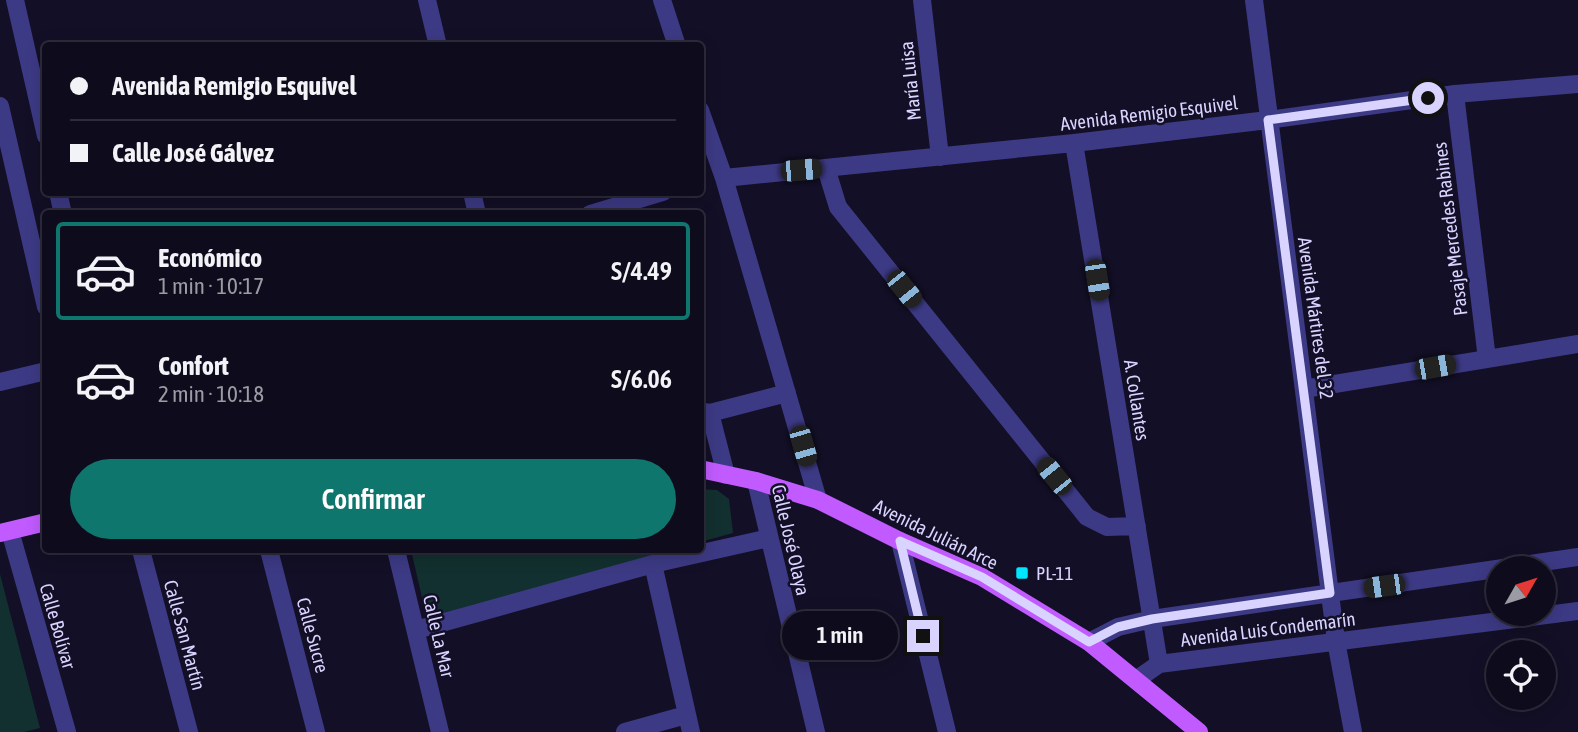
<!DOCTYPE html>
<html lang="es">
<head>
<meta charset="utf-8">
<style>
  :root { --surface:#0e0b1c; --page:#171425; --text:#f1f3f6; --muted:#9b9ba3; --line:#2e2b3b; --accent:#0f766e }
  body { margin:0; font-family:"Asap Condensed",sans-serif; background:var(--page); color:var(--text); height:100vh; display:flex; flex-direction:column; font-size:26px; white-space:nowrap }
  * { box-sizing:border-box; margin:0 }
  p { font-size:23px; color:var(--muted) }
  .icon { flex:none; width:38px; height:38px; fill:none; stroke:currentColor; stroke-width:2; stroke-linecap:round; stroke-linejoin:round }
  .map { position:relative; flex:1; overflow:hidden }
  .details { position:absolute; left:42px; top:210px; width:662px; height:343px; display:flex; flex-direction:column; background:var(--surface); border-radius:7px; box-shadow:0 4px 18px #0003,0 0 0 2px var(--line) }
  .details>* { flex:none }
  .hud { position:absolute; left:42px; top:42px; width:662px; height:154px; border-radius:7px; box-shadow:0 4px 18px #0003,0 0 0 2px var(--line); display:grid; align-content:center; height:154px; padding:0 28px; background:var(--surface) }
  .needle { width:46px; rotate:51deg }
  .controls { position:absolute; left:1486px; top:556px; display:grid; gap:14px }
  .controls a { display:grid; place-items:center; width:70px; height:70px; border-radius:50%; background:var(--surface); box-shadow:0 4px 18px #0003,0 0 0 2px var(--line); font-size:35px }
  .end { position:absolute; width:32px; height:32px; margin:-16px; border:9px solid #d9d4ff; background:#111; box-shadow:0 0 0 4px #111 }
  .from { border-radius:50% }
  .bubble { position:absolute; height:49px; border-radius:24px; background:var(--surface); box-shadow:0 4px 18px #0003,0 0 0 2px var(--line); font-size:23px; font-weight:600; line-height:49px; text-align:center }
  .car { position:absolute; width:21px; height:42px; margin:-21px -10px; border-radius:9px; box-shadow:0 0 5px 2px #0007; background:linear-gradient(#222 24%,#8ab4d8 0 40%,#222 0 76%,#8ab4d8 0 86%,#222 0) }
  .hud b { display:flex; align-items:center; gap:24px; height:66px; font-size:26px }
  .hud b+b { border-top:2px solid var(--line) }
  .hud i { width:18px; height:18px; background:var(--text) }
  ul { padding:12px 0 0; list-style:none }
  li { display:flex; align-items:center; gap:21px; height:98px; margin:0 14px 10px; padding:0 14px; border:4px solid transparent; border-radius:7px }
  li div { flex:1 }
  li b { display:block; font-size:26px }
  li em { font-style:normal; font-weight:600 }
  li.current { border-color:var(--accent) }
  li>.icon { width:63px; height:63px; stroke-width:1.5 }
  .button { display:flex; gap:14px; margin-top:auto; padding:14px 28px }
  .button a { flex:1; height:80px; border-radius:42px; background:var(--accent); color:#fff; font-size:28px; font-weight:600; line-height:80px; text-align:center }
  .map>svg:first-child { display:block }
</style>
</head>
<body>
<div class="map">
<svg width="1578" height="732" viewBox="0 0 1578 732">
  <rect width="100%" height="100%" fill="#130f26"/>
  <path fill="#12302f" d="M700,489L717,490L729,499L733,533L700,542Z
    M411,550H674L427,619Z
    M0,574L40,728L24,732H0Z"/>
  <g fill="none" stroke-linecap="round" stroke-linejoin="round">
    <path stroke="#3d3a85" stroke-width="18" d="M15,0L46,136
      M427,0L438,46
      M662,0L677,46
      M922,0L940,157
      M1254,0L1336,641L1353,732
      M1455,94L1487,359
      M0,106L46,307
      M700,110L724,178L818,500
      M1074,143L1159,664
      M826,168L838,207L1087,517L1107,527L1137,526
      M724,178L1074,143L1268,120L1455,94L1578,84
      M58,192L63,214
      M472,192L477,214
      M590,214L663,192
      M0,382L46,371
      M1304,389L1578,344
      M700,411L710,413L726,475
      M710,413L787,393
      M756,481L816,732
      M10,531L67,732
      M900,541L947,732
      M141,550L189,732
      M269,550L316,732
      M396,550L440,732
      M653,564L691,732
      M416,630L653,564L769,538
      M1089,642L1118,627L1152,619L1578,557
      M1136,680L1159,664L1578,611
      M625,732L686,715"/>
    <path stroke="#c25bff" stroke-width="18" d="M700,469L756,481L818,500L900,541L982,577L1089,642L1199,732
      M0,533L46,522"/>
  </g>
  <g fill="none" stroke-linecap="round" stroke-linejoin="round">
    <path stroke="#d9d4ff" stroke-width="9" d="M923,636L900,541L982,577L1089,642L1118,627L1152,619L1330,593L1268,120L1428,98"/>
  </g>
  <rect fill="#00e5ff" stroke="#130f26" stroke-width="2.5" x="1015" y="566" width="14" height="14" rx="3.5"/>
  <g text-anchor="middle" stroke-width="5" stroke-linejoin="round" paint-order="stroke">
    <g font-size="19" fill="#d9d4ff" stroke="#130f26">
      <text transform="translate(910 81) rotate(-96)" y="7">María Luisa</text>
      <text transform="translate(1149 113) rotate(-7)" y="7">Avenida Remigio Esquivel</text>
      <text transform="translate(1450 229) rotate(-97)" y="7">Pasaje Mercedes Rabines</text>
      <text transform="translate(1316 318) rotate(82)" y="7">Avenida Mártires del 32</text>
      <text transform="translate(1137 400) rotate(81)" y="7">A. Collantes</text>
      <text transform="translate(936 534) rotate(26)" y="7">Avenida Julián Arce</text>
      <text transform="translate(791 540) rotate(77)" y="7">Calle José Olaya</text>
      <text transform="translate(58 626) rotate(74)" y="7">Calle Bolívar</text>
      <text transform="translate(1268 629) rotate(-7)" y="7">Avenida Luis Condemarín</text>
      <text transform="translate(185 635) rotate(75)" y="7">Calle San Martín</text>
      <text transform="translate(313 635) rotate(75)" y="7">Calle Sucre</text>
      <text transform="translate(439 636) rotate(77)" y="7">Calle La Mar</text>
    </g>
    <g font-size="19" fill="#d9d4ff" stroke="#130f26" text-anchor="start">
      <text x="1036" y="580">PL-11</text>
    </g>
  </g>
</svg>
<div class="controls">
<a><svg class="needle" viewBox="-14 -14 28 28"><path d="M0-13l5 13h-10z" fill="#e53935"/><path d="M0 13l5-13h-10z" fill="#9b9ba3"/></svg></a>
<a><svg class="icon" aria-label="locate" viewBox="0 0 24 24"><circle cx="12" cy="12" r="6"/><path d="M12 2v4M12 18v4M2 12h4M18 12h4"/></svg></a>
</div>
<i class="end from" style="left:1428px;top:98px"></i>
<i class="end" style="left:923px;top:636px"></i>
<div class="bubble" style="left:782px;top:611px;width:116px">1 min</div>
<i class="car" style="left:801px;top:170px;rotate:85deg"></i>
<i class="car" style="left:1097px;top:280px;rotate:171deg"></i>
<i class="car" style="left:904px;top:289px;rotate:141deg"></i>
<i class="car" style="left:1435px;top:367px;rotate:80deg"></i>
<i class="car" style="left:803px;top:446px;rotate:164deg"></i>
<i class="car" style="left:1054px;top:476px;rotate:321deg"></i>
<i class="car" style="left:1384px;top:586px;rotate:262deg"></i>
<div class="hud">
<b><i class="from"></i>Avenida Remigio Esquivel</b>
<b><i></i>Calle José Gálvez</b>
</div>
<section class="details">
<ul>
<li class="current"><svg class="icon" aria-label="car" viewBox="0 0 24 24"><path d="M5 17H2v-5l4-1 3-4h7l3 4 3 1v5h-3M9 17h6M6 11h13"/><circle cx="7" cy="17" r="2"/><circle cx="17" cy="17" r="2"/></svg><div><b>Económico</b><p>1 min · 10:17</p></div><em>S/4.49</em></li>
<li><svg class="icon" aria-label="car" viewBox="0 0 24 24"><path d="M5 17H2v-5l4-1 3-4h7l3 4 3 1v5h-3M9 17h6M6 11h13"/><circle cx="7" cy="17" r="2"/><circle cx="17" cy="17" r="2"/></svg><div><b>Confort</b><p>2 min · 10:18</p></div><em>S/6.06</em></li>
</ul>
<div class="button"><a>Confirmar</a></div>
</section>
</div>
</body>
</html>
